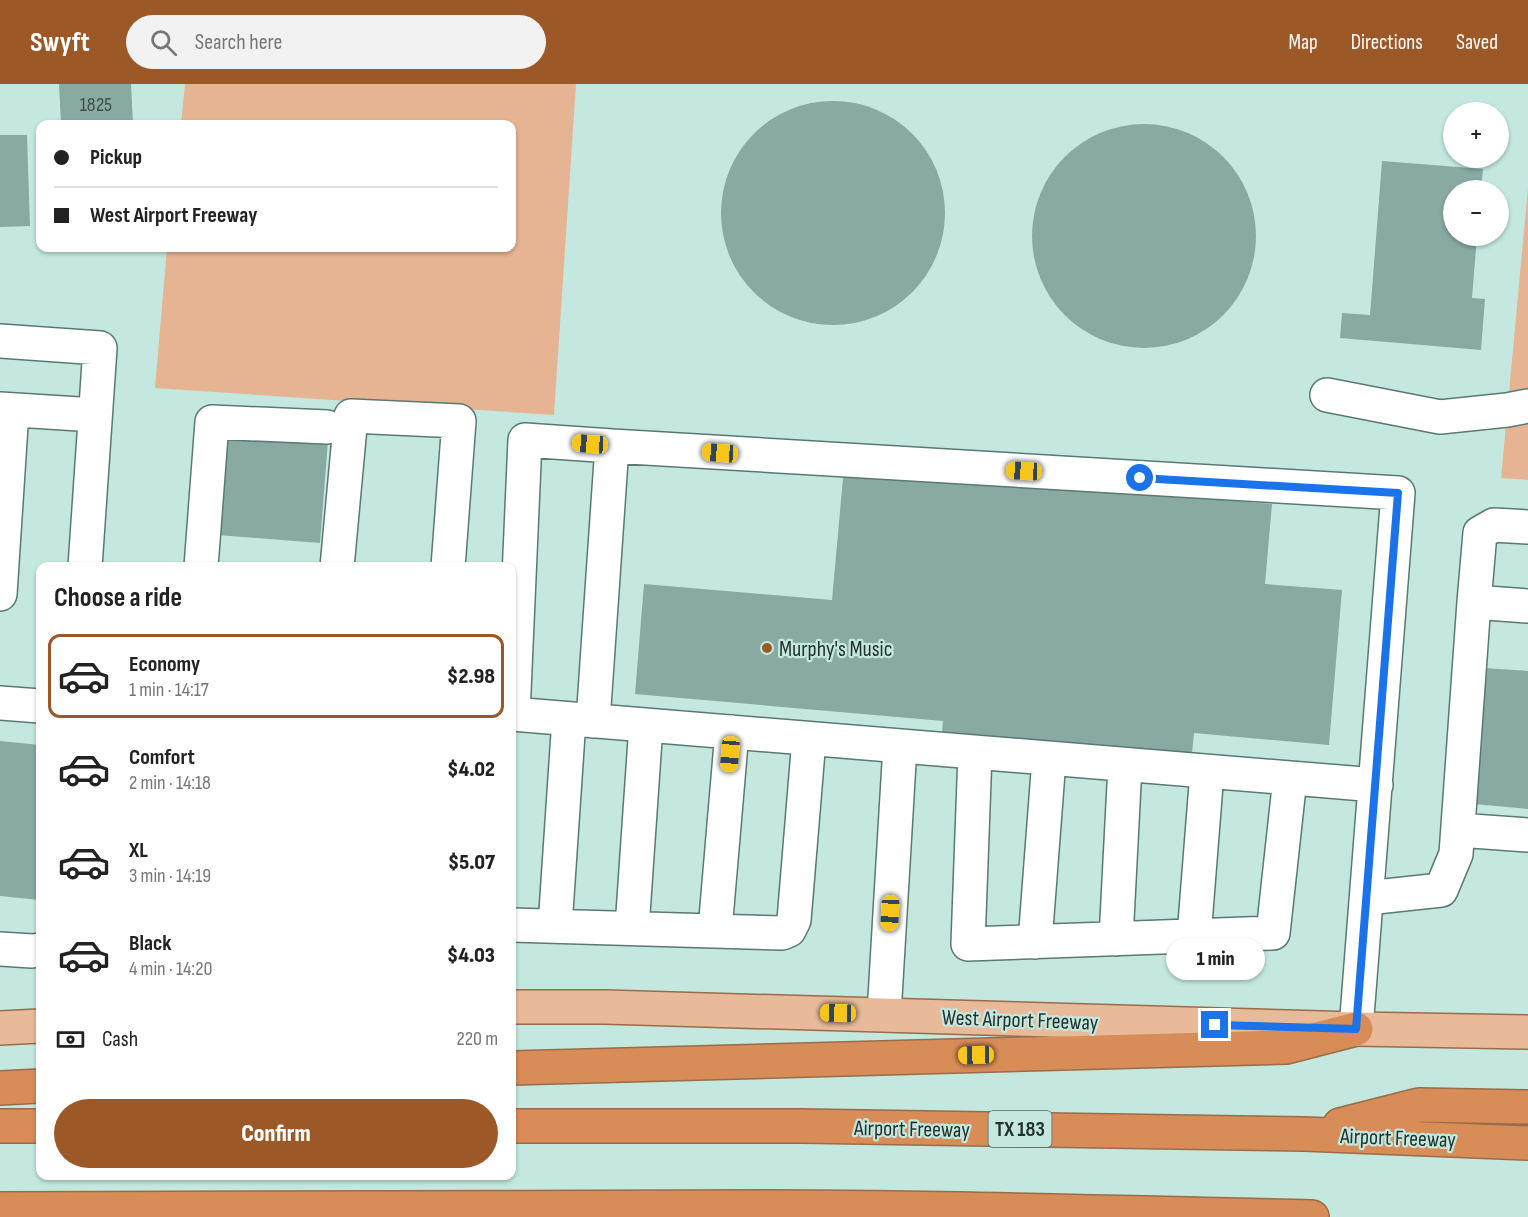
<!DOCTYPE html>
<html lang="en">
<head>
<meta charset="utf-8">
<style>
  :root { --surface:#fff; --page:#f2f2f2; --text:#222; --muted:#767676; --line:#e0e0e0; --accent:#9c5927 }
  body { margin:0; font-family:"Sofia Sans Condensed",sans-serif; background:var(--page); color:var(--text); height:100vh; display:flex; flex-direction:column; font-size:22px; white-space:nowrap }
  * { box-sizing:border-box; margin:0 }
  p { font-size:20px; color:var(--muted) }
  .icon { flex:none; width:33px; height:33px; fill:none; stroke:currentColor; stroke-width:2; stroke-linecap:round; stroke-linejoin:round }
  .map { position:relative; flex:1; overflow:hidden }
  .drawer { position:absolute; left:36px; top:478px; width:480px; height:618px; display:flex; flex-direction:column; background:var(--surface); border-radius:12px; box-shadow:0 2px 4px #0004 }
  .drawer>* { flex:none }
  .banner { position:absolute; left:36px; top:36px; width:480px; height:132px; border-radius:12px; box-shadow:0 2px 4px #0004; display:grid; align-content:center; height:132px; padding:0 18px; background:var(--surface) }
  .controls { position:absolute; left:1443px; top:18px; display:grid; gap:12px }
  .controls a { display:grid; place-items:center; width:66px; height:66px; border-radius:50%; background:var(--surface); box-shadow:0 2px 4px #0004; font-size:30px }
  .end { position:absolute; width:27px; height:27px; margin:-14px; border:8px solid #1a73e8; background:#fff; box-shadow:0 0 0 3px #fff }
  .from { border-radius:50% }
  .bubble { position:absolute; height:42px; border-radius:21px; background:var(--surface); box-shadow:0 2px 4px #0004; font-size:20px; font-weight:800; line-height:42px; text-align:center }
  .car { position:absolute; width:18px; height:36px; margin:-18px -9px; border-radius:8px; box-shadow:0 0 4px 2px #0007; background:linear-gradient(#f5c518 24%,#345 0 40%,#f5c518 0 76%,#345 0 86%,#f5c518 0) }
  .banner b { display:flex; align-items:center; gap:21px; height:57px; font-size:22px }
  .banner b+b { border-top:2px solid var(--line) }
  .banner i { width:15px; height:15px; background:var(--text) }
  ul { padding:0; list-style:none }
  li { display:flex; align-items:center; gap:18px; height:84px; margin:0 12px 9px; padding:0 6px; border:3px solid transparent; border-radius:12px }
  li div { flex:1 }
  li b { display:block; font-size:22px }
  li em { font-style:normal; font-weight:800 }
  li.active { border-color:var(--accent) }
  li>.icon { width:54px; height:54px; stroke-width:1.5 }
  h2 { padding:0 18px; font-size:27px; line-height:72px }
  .pay { display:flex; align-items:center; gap:15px; height:66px; padding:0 18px; font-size:22px }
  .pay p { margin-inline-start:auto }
  .action { display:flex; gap:12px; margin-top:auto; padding:12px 18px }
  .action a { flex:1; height:69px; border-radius:36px; background:var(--accent); color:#fff; font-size:24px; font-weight:800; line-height:69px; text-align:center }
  header { display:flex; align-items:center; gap:36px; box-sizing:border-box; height:84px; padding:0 30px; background:var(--accent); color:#fff }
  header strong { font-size:28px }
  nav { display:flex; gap:33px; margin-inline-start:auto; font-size:21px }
  .search { width:420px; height:54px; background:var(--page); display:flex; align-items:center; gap:15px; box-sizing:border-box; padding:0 21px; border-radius:33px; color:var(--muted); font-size:22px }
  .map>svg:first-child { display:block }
</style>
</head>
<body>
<header>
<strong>Swyft</strong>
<div class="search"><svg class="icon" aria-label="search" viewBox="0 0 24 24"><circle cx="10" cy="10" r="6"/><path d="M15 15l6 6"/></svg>Search here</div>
<nav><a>Map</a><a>Directions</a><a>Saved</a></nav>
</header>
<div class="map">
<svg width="1528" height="1133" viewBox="0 0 1528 1133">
  <rect width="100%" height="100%" fill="#c4e8df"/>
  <path fill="#e6b493" d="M185,0H576L554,331L155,304L167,164H512V40H181Z
    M1528,104V396L1501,394Z"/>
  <path fill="#88aaa2" d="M59,0H131L133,40H61Z
    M721 129a112 112 0 1 1 224 0a112 112 0 1 1-224 0Z
    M1032 152a112 112 0 1 1 224 0a112 112 0 1 1-224 0Z
    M0,51H27L30,142L0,143Z
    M1382,77L1483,85L1481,106H1454V152H1477L1472,214L1485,215L1481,266L1340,254L1342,229L1370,231Z
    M225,349L328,357L320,459L217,451Z
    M844,383L1272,420L1265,500L1342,506L1329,661L1194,649L1192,669L942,648L943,637L635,610L644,500L832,516Z
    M1484,584L1528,587V725L1474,720Z
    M0,657L40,661V816L0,812Z"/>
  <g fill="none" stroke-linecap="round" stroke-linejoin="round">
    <g stroke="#597971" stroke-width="36">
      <path id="minor" d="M0,257L100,264L85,483
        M1327,311L1440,333L1507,326L1528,322
        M0,325L95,331
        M612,362L1398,409L1356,945
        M201,483L212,338L327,343
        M337,483L351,332L459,337L448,483
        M0,510L12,326
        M1474,518L1480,449L1494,441L1528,443
        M0,619L40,622
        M512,630L1376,701
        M513,630L525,356L612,362L593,637
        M975,669L968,860L1273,849L1290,694
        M1458,746L1528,751
        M1367,814L1441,806L1456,770L1474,518L1528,522
        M512,841L782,849L789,846L794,836L809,655
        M555,842L569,635
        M632,844L646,641
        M715,846L732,648
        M1194,852L1207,688
        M1116,855L1125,681
        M1035,858L1049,675
        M0,865L32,867L40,866
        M884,930L900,662"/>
    </g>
    <g stroke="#996c49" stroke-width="36">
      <path id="major" d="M512,923H605L1356,945L1528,948
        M0,944L40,942"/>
    </g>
    <g stroke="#996c49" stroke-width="36">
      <path id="highway" d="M512,984L1286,963L1356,945
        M0,1004L40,1002
        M1340,1041L1419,1021L1528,1023
        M0,1042H40
        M512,1042H801L1304,1050L1528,1059
        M0,1125C255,1123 510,1123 765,1123C947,1123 1130,1129 1312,1133"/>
    </g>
    <use href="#minor" stroke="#fff" stroke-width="33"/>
    <use href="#major" stroke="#e8ba9a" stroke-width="33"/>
    <use href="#highway" stroke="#d88c57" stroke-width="33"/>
  </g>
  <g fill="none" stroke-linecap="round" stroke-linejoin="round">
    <path stroke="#1a73e8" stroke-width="8" d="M1140,394L1398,409L1356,945L1215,941"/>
  </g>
  <circle fill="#9c5927" stroke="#c4e8df" stroke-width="2" cx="767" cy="564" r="6"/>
  <g text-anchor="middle" stroke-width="4.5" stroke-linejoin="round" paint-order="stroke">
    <g font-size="20" fill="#3d504b">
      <text x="96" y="27">1825</text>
    </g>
    <rect fill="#c4e8df" stroke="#546963" stroke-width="1.5" x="988.5" y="1027" width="63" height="36" rx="4.5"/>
    <g font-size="21" font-weight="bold" fill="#24322e">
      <text x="1020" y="1052">TX 183</text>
    </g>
    <g font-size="22" fill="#24322e" stroke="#c4e8df" text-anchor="start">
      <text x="779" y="572">Murphy's Music</text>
    </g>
    <g font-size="22" fill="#24322e" stroke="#c4e8df">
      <text transform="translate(1020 935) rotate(2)" y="8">West Airport Freeway</text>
      <text transform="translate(912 1044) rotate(1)" y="8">Airport Freeway</text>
      <text transform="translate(1398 1053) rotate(2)" y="8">Airport Freeway</text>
    </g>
  </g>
</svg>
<div class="controls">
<a>+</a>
<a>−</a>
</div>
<i class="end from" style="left:1140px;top:394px"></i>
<i class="end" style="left:1215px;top:941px"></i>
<div class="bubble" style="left:1166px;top:854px;width:99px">1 min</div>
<i class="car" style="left:590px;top:360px;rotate:274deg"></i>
<i class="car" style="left:720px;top:369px;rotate:274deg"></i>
<i class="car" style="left:1024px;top:387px;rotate:273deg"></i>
<i class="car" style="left:730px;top:670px;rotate:185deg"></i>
<i class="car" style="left:890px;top:829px;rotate:183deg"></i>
<i class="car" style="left:838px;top:929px;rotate:271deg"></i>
<i class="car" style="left:976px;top:971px;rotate:269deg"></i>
<div class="banner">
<b><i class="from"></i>Pickup</b>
<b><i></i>West Airport Freeway</b>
</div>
<section class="drawer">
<h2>Choose a ride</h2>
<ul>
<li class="active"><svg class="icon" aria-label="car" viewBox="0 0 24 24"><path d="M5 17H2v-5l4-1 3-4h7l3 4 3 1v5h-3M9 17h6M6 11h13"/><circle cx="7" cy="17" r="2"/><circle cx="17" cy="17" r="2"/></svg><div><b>Economy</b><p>1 min · 14:17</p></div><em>$2.98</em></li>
<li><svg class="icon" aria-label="car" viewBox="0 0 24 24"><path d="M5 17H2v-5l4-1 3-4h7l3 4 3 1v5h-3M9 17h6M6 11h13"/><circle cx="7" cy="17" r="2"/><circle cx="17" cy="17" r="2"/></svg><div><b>Comfort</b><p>2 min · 14:18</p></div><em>$4.02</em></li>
<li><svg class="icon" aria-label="car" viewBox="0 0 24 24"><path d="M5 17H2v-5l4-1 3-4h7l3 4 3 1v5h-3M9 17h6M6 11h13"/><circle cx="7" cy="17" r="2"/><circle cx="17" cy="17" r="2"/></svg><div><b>XL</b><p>3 min · 14:19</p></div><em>$5.07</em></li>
<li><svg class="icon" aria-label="car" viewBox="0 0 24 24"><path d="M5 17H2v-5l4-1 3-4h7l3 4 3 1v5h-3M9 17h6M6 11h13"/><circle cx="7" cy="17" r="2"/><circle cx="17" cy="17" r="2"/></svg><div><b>Black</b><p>4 min · 14:20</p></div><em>$4.03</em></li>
</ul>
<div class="pay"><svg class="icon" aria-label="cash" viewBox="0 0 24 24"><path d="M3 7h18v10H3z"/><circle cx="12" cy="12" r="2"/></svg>Cash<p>220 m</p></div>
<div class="action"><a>Confirm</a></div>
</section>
</div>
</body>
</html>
